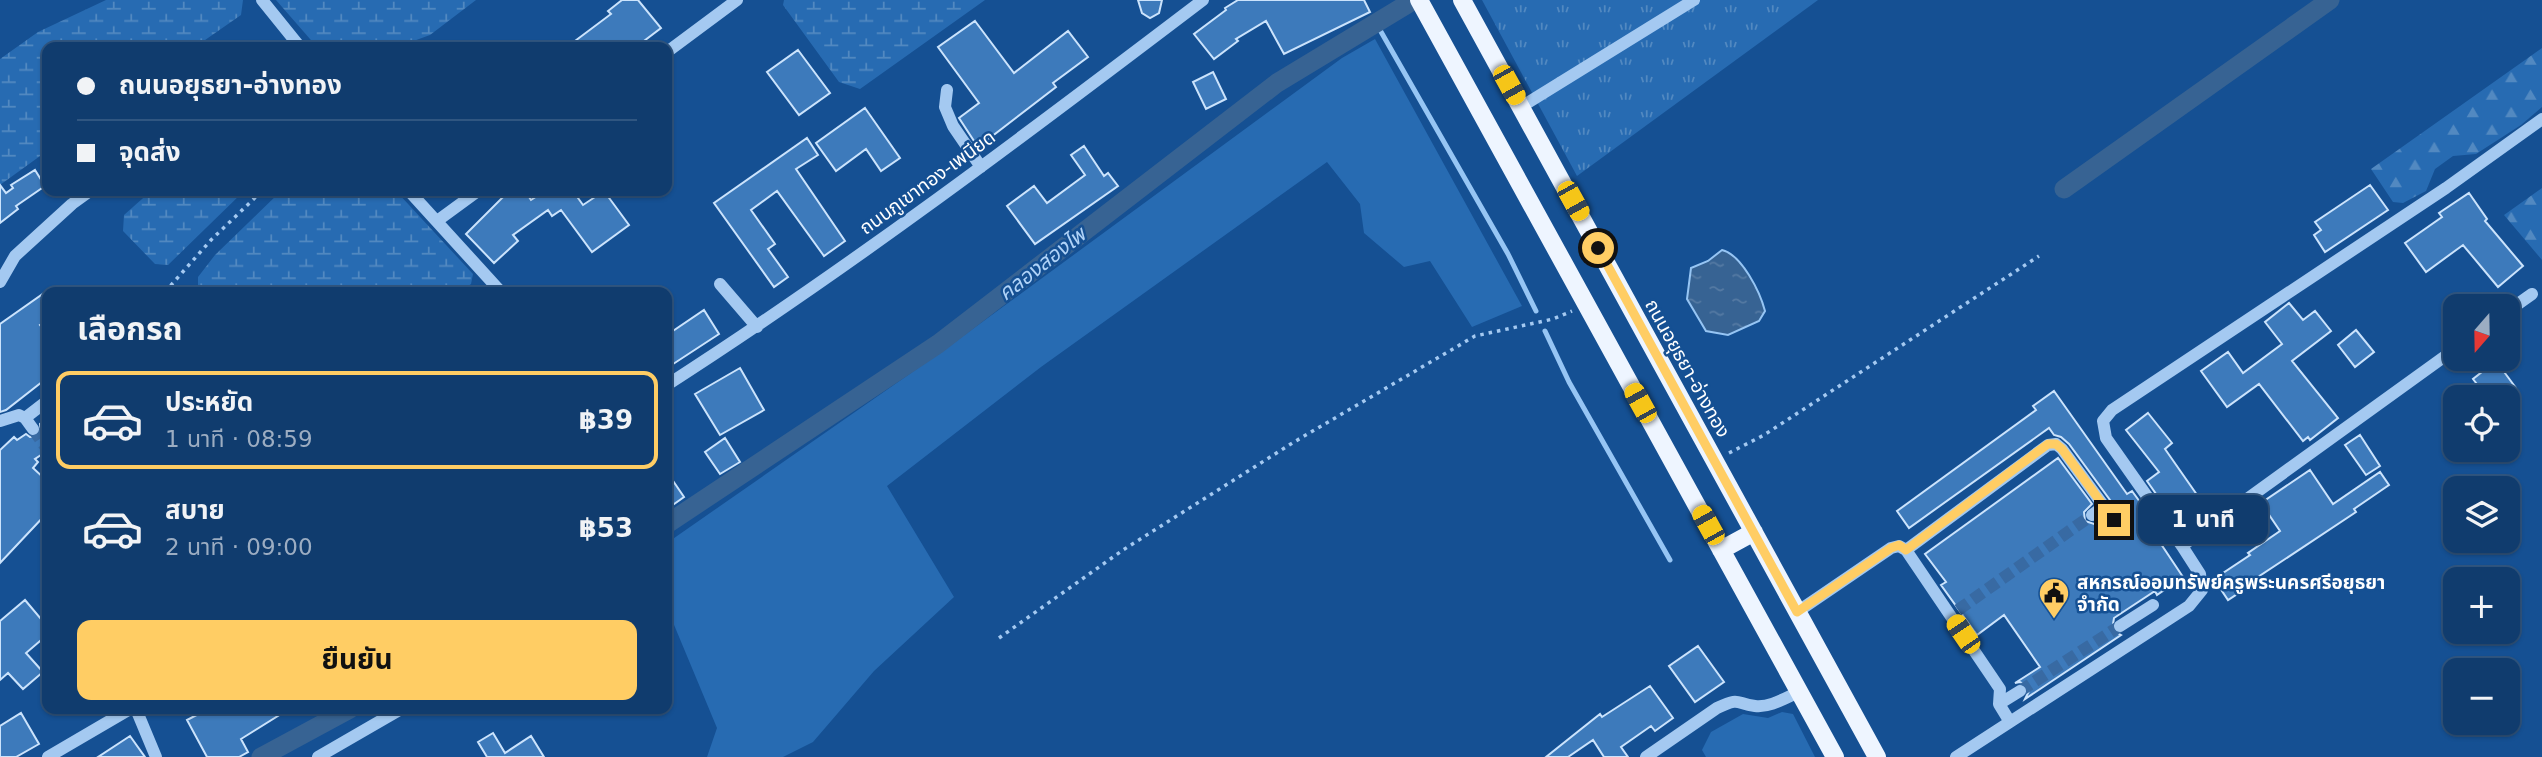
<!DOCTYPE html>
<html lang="th">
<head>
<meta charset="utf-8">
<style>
  :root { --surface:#103c6e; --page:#1e4776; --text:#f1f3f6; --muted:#9cadc2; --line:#305681; --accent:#ffcd64 }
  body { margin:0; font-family:"DejaVu Sans","Noto Sans Thai",sans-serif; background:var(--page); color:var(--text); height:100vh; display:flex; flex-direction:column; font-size:26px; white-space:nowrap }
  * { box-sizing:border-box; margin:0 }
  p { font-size:23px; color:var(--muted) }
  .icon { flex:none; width:38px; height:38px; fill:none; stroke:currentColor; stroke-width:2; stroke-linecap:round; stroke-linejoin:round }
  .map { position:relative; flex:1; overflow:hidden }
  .side { position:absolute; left:42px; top:287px; width:630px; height:427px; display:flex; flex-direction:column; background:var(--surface); border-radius:14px; box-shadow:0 2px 5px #0004,0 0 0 2px var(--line) }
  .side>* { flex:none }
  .guide { position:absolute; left:42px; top:42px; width:630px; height:154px; border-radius:14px; box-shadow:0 2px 5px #0004,0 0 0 2px var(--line); display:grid; align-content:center; height:154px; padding:0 35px; background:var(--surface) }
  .needle { width:46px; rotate:200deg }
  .buttons { position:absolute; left:2443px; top:294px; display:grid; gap:14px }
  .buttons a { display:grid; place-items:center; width:77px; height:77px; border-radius:14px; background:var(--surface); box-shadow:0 2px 5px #0004,0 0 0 2px var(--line); font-size:35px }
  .end { position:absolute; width:32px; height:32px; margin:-16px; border:9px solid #ffcd64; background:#111; box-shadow:0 0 0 4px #111 }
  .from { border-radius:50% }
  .bubble { position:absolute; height:49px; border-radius:14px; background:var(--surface); box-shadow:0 2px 5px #0004,0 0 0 2px var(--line); font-size:23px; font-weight:700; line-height:49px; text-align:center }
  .car { position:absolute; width:21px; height:42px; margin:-21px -10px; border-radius:9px; box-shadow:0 0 5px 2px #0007; background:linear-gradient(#f5c518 24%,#345 0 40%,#f5c518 0 76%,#345 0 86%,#f5c518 0) }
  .guide b { display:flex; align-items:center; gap:24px; height:66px; font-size:26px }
  .guide b+b { border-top:2px solid var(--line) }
  .guide i { width:18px; height:18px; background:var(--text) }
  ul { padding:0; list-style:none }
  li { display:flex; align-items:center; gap:21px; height:98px; margin:0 14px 10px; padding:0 21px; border:4px solid transparent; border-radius:14px }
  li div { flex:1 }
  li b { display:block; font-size:26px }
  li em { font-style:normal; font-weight:700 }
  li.current { border-color:var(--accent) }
  li>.icon { width:63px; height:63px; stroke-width:1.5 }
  h2 { padding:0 35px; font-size:32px; line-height:84px }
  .primary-button { display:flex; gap:14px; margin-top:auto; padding:14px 35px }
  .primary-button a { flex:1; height:80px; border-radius:14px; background:var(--accent); color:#111; font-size:28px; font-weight:700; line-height:80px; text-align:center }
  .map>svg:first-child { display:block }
</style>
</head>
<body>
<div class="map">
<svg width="2542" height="757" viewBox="0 0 2542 757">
  <defs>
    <pattern id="forest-firs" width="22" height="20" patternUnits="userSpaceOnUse" patternTransform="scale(1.75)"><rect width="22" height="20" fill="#276bb2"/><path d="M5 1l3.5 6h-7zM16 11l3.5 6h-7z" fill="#5289c1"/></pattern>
    <pattern id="wetland-marsh" width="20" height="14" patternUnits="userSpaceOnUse" patternTransform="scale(1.75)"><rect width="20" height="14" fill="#276bb2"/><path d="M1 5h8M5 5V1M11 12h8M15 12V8" fill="none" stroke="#5289c1"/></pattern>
    <pattern id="park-tufts" width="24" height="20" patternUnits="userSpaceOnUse" patternTransform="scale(1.75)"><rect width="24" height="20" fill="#276bb2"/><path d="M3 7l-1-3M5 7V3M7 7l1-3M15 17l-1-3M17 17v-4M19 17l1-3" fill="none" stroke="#5289c1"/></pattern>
    <pattern id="water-ripples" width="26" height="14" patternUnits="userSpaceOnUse" patternTransform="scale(1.75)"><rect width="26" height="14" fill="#376393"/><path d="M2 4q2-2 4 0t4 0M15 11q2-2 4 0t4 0" fill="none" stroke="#557aa3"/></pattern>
  </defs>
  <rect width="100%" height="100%" fill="#155093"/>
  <path fill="#276bb2" d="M1375,39L1522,306L1472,327L1430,261L1404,267L1364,233L1360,204L1327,162L1041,367L887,486L954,597L874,671L813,742L783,757H707L717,728L667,608V543L944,350L1342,58Z
    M1782,712L1793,714L1815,757H1706L1702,750L1711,732L1743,714L1768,718Z"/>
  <path fill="url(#forest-firs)" d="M2542,48V107L2521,125L2476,154L2453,156L2435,169L2426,191L2403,203L2393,202L2371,169Z
    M2542,188V260L2504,215Z"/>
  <path fill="url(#wetland-marsh)" d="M106,0H243L241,15L195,47H47V151L0,185V59L38,32Z
    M276,0H476L430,35L397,47H317Z
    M784,0H985L860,89L839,82L783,5Z
    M151,191H244L168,265L155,264L123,231L124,215Z
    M281,191H396L473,274L471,284L460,292H198V277L215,255Z"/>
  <path fill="url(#park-tufts)" d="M1482,0H1818L1577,176Z"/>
  <path fill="url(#water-ripples)" stroke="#96c5f4" stroke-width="2" d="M1722,250C1742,255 1760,292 1765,311L1759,321L1728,335L1706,331L1687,299L1691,268L1708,261Z"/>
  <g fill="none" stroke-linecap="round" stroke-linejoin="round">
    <path stroke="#96c5f4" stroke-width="5" d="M1376,23L1508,254L1536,311
      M1545,331L1569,382L1670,560"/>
    <path stroke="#376393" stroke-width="19" d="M2064,189L2330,0
      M667,524L938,344L1277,83L1414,0
      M261,757L350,709"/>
  </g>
  <path fill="#3d7abb" stroke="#cbe3fc" stroke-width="2" d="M622,0H638L661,28L636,47H567L611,14L608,11Z
    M1138,0H1162L1159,13L1150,18L1142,13Z
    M1238,0H1364L1370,12L1284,54L1266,21L1236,39L1238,41L1214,59L1194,34L1226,10L1225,8Z
    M975,21L1014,73L1068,31L1088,57L1053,83L1056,87L978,147L959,118L979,103L938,47Z
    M798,50L830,93L799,115L767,72Z
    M1213,72L1226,99L1206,109L1193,82Z
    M865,108L900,158L881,171L866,149L836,171L816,143Z
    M807,138L818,155L796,169L845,241L824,256L777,191L751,210L775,244L768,249L788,277L774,287L714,203Z
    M1084,146L1104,176L1108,173L1118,186L1035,244L1007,206L1034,186L1047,203L1085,175L1071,155Z
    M35,170L45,186L16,206L18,209L0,223V185L6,193L13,188L11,185Z
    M2370,185L2388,210L2325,252L2314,235L2321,230L2315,222Z
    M512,191H525L531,200L545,191H573L583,205L604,191L629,225L592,252L561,210L552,216L548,210L513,235L518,241L494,263L466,234L502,198Z
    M2469,193L2487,219L2485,221L2523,266L2498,287L2463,245L2426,272L2405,243L2442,217L2439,213Z
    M47,291V320L40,325L47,334V378L6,410L0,412V324Z
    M2289,303L2303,320L2315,311L2331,331L2292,361L2338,418L2310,440L2308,437L2303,441L2259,384L2227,407L2201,371L2228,352L2243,373L2282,344L2265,322Z
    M704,310L719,334L667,368V335Z
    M2356,330L2374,352L2355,367L2338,345Z
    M2496,361L2516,388L2504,397H2487L2473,379Z
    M740,368L764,410L720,435L695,394Z
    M2054,391L2127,494L2132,491L2161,531L2155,535L2183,577L2157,595L2155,591L2114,618L2112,630L2121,635L2025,699L2029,691L2027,686L2020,682L2015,683L2040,667L2004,615L1977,635L1941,585L1946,582L1925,554L2058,458L2092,504L2084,512L2085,521L2094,524L2102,518L2110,528L2116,529L2122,523L2121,515L2069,444L2061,437L2054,435L2049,428L1909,528L1897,511L2036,410L2033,406Z
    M2148,413L2172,443L2165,449L2202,502L2175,521L2147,481L2159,472L2126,430Z
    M47,418V451L35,459L38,462L33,468L47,481V513L0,563V450L14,437L17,440L26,434L30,437L38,436L41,432L40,424Z
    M2360,435L2380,466L2366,475L2345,445Z
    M725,438L740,462L720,474L705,452Z
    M2310,470L2333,504L2380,472L2389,485L2354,509L2356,512L2255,579L2257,581L2228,600L2214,579L2250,555L2248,553L2280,531L2261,503Z
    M667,472L684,497L667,509Z
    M25,600L47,626V635L26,653L43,672L23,689L8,673L0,680V621Z
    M1698,646L1724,682L1695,702L1669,666Z
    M1650,686L1673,718L1655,731L1651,726L1621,747L1628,757H1604L1593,740L1568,757H1546L1600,714L1602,717Z
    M208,709H289L241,739L248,752L239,757H207L187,720Z
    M21,713L39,744L16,757H0V726Z
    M493,733L505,753L531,736L544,757H487L478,742Z
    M130,736L145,757H98Z"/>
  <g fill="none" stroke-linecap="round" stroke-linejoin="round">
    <path stroke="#386aa3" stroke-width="12" stroke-dasharray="12 6" stroke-linecap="butt" d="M33,429L47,449
      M1958,610L2092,515
      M2020,691L2120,626"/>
    <path stroke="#a4c9f1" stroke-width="3.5" stroke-dasharray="3.5 5" stroke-linecap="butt" d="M165,292L211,240L262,191
      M1729,453L1764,435L2039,256
      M999,638L1123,550L1294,442L1475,336L1553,319L1572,311"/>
    <path stroke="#a4c9f1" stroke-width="12" d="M262,0L300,47
      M667,52L737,0
      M947,90L945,107L953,126L981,167
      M1521,107L1694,0
      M409,191L501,292
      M437,221L478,191
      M0,282L15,256L72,204L90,191
      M720,284L757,327
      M2508,311L2532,294
      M667,385C852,266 1028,133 1203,0
      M25,418L47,401
      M0,421L19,415L25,418L33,429
      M2092,515L2104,506
      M2182,546L2455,349
      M1906,550L2048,445L2056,444L2062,449L2114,520
      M1797,612L1891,548L1899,546L1906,550L2000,689L1999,704L2010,722
      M2120,626L2153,605
      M1999,704L2020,691
      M136,709L156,757
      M48,757L130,709
      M318,757L401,709
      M1646,757L1717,708C1741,697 1734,703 1755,706C1770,708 1787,697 1799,692
      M1956,757L2189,606L2202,590L2200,574L2182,546L2106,438L2103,421L2112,410L2446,188L2542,119"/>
    <path stroke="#eef5ff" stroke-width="18" d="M1419,0L1835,757
      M1462,0L1877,757
      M1721,550L1754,532"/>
  </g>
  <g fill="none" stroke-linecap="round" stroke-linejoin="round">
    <path stroke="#ffcd64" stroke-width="9" d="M1598,248L1797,612L1891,548L1899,545L1906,550L2048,444H2056L2062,449L2114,520"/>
  </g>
  <defs>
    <g id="civic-pin" transform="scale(1.575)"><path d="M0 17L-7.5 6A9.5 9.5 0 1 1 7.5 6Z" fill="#ffcd64" stroke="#155093"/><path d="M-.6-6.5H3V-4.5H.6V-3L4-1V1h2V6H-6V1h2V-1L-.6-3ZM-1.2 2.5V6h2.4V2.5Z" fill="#111"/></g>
  </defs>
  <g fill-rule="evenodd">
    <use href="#civic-pin" x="2054" y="593"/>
  </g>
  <g text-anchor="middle" stroke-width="5" stroke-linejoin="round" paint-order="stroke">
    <g font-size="19" fill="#fff" stroke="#155093">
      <text transform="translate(927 182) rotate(-36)" y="7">ถนนภูเขาทอง-เพนียด</text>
      <text transform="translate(1688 368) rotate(61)" y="7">ถนนอยุธยา-อ่างทอง</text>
    </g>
    <g font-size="19" font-weight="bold" fill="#fff" stroke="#155093" text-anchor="start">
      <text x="2077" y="589">สหกรณ์ออมทรัพย์ครูพระนครศรีอยุธยา<tspan x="2077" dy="22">จำกัด</tspan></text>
    </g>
    <g font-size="21" font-style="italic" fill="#b0d3f8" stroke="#155093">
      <text transform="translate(1042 264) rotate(-38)" y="7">คลองสองไพ</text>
    </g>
  </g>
</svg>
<div class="buttons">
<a><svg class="needle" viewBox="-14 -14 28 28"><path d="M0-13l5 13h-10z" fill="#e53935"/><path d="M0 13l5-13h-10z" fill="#9cadc2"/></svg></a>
<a><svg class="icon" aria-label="locate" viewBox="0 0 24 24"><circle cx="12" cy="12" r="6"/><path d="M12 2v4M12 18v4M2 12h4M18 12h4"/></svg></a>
<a><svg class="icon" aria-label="layers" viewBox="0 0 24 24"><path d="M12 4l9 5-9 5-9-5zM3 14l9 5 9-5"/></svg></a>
<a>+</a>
<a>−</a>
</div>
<i class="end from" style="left:1598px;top:248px"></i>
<i class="end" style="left:2114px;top:520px"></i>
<div class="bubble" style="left:2138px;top:495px;width:130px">1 นาที</div>
<i class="car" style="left:1509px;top:85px;rotate:151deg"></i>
<i class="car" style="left:1573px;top:201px;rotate:151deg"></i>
<i class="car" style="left:1640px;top:403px;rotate:331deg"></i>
<i class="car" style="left:1708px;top:525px;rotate:331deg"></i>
<i class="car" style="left:1963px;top:634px;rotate:326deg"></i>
<div class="guide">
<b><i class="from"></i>ถนนอยุธยา-อ่างทอง</b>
<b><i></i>จุดส่ง</b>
</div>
<section class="side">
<h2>เลือกรถ</h2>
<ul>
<li class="current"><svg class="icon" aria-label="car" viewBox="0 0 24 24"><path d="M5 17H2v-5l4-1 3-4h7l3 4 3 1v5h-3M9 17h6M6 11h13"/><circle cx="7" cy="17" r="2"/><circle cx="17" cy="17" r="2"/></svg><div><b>ประหยัด</b><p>1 นาที · 08:59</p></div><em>฿39</em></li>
<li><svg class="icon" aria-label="car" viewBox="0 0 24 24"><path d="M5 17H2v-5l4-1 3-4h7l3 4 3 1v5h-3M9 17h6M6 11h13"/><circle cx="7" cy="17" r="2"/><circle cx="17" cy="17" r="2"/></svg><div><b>สบาย</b><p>2 นาที · 09:00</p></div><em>฿53</em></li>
</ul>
<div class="primary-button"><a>ยืนยัน</a></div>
</section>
</div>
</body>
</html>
